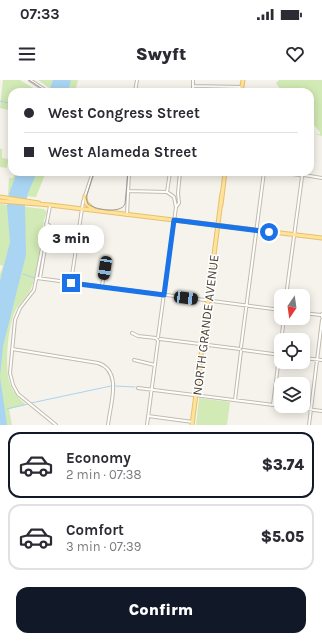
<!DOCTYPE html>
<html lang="en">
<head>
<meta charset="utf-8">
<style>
  :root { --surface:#fff; --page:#f7f7f7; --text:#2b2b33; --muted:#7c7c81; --line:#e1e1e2; --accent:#111827 }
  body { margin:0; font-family:Karla,sans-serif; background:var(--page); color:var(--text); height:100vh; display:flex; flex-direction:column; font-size:15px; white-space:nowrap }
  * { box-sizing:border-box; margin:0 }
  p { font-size:13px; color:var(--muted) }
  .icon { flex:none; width:22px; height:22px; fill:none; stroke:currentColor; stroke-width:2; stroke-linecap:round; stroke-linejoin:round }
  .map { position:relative; height:345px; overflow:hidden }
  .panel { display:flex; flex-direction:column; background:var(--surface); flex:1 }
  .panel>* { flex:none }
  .top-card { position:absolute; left:8px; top:8px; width:306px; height:88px; border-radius:12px; box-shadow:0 2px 10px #0003; display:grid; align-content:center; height:88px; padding:0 16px; background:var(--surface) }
  .needle { width:26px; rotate:193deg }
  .fabs { position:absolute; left:274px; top:209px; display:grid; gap:8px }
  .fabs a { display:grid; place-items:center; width:36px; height:36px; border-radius:8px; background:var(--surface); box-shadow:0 2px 10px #0003; font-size:20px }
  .end { position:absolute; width:18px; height:18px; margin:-9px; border:5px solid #1a73e8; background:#fff; box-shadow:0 0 0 2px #fff }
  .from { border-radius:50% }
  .bubble { position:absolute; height:28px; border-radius:12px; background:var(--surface); box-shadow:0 2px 10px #0003; font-size:13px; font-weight:800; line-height:28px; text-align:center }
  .car { position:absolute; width:12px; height:24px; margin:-12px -6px; border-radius:5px; box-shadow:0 0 3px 1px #0007; background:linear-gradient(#222 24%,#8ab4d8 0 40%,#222 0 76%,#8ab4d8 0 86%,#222 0) }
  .top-card b { display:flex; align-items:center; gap:14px; height:38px; font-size:15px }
  .top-card b+b { border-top:1px solid var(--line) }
  .top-card i { width:10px; height:10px; background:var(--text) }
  ul { padding:7px 0 0; list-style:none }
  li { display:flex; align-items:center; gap:12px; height:66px; margin:0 8px 6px; padding:0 8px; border:2px solid var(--line); border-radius:12px }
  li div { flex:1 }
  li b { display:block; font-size:15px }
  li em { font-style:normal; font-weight:800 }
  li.active { border-color:var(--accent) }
  li>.icon { width:36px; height:36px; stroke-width:1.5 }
  .cta { display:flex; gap:8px; margin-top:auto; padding:8px 16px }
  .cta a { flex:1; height:46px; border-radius:12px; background:var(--accent); color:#fff; font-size:16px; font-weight:800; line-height:46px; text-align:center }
  .status { display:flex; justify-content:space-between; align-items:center; height:28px; padding:0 20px; background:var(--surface); direction:ltr }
  .status svg { height:11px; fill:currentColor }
  header { display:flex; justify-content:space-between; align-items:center; height:52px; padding:0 16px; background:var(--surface); font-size:18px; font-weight:800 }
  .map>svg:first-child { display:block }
</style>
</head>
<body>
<div class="status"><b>07:33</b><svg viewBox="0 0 49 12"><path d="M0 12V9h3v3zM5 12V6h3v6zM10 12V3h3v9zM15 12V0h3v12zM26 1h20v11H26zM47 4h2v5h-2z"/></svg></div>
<header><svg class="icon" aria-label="menu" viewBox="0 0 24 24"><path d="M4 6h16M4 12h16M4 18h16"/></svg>Swyft<svg class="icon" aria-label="heart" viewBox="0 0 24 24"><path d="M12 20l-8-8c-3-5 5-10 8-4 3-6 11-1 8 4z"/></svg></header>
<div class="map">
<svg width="322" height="345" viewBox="0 0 322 345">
  <rect width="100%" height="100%" fill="#f6f3ec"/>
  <path fill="#d2eab5" d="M3,0H20L40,12H12V31L0,28Z
    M38,0H78L75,12H55Z
    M279,0H322V56L315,54H320V52L310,41V12H282L276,3Z
    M0,69H2V78L8,79V69L10,70L7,88L0,87Z
    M15,92H46L36,117L8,115L9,98H13Z
    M0,124L44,129L47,132L44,140C41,161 39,185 32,206C29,216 20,222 15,231C8,246 4,288 10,304C13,313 20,319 26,325L9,329L12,345H0V194L3,186L0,185Z
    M199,318L230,322L227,345H196Z"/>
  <path fill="#a9d4f2" d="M53,0H71L68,12H49Z
    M17,92H37L28,113L25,126L26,175L3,266L0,297L7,345H0V201L10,162L7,126L9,114Z"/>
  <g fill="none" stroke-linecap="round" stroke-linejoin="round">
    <path stroke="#a9d4f2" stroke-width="1" d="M0,21L12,24
      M23,194L35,198
      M115,306L135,307
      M31,323L111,306
      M7,329L28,324"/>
    <g stroke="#c2bbae" stroke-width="4">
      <path id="minor" d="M30,0L48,12
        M193,6L242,7
        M241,11L248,12
        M135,12L137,0
        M193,12V0
        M180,92L194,94V92
        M277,92L300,95
        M302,93L304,94L302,96L300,95Z
        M304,95L322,98
        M128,111L167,112L174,117L176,127L158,257
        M167,112L170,92
        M50,126L34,210L20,228L15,240L10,293L13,305L18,314L56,345
        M176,127L179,123L178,113L180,92
        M127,135L129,92
        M103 185a3 3 0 1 1 6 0a3 3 0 1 1-6 0Z
        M37,198L281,230
        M40,198L49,145L46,144
        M71,202L83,122L93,92
        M102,206L105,188
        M286,216L302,97
        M303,233L321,235
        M322,234V237
        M132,253L138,256L156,258L158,261
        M160,259L240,269
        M241,267L264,92
        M12,269L98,283C123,291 110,325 108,345
        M243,270L281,275
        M303,278L322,280
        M134,280L155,285
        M138,308L281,326
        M235,320L241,271
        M273,325L284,238
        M282,326L322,331
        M148,336L193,342
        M147,345L158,261
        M309,345L322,240"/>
    </g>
    <g stroke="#e6c16a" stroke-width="5">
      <path id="major" d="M241,12L243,0
        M85,116L86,123L94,130
        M0,117L39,123
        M0,121L50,125L322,158
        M221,125L225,92
        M192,345L222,113"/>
    </g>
    <use href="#minor" stroke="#fff" stroke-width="2"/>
    <use href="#major" stroke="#ffe39c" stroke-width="3"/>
    <path stroke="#9a9a9a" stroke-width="1" d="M29,0L47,12
      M94,92L86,118L88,124C95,130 121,134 125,124L128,92"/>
  </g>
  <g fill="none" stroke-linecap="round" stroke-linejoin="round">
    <path stroke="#1a73e8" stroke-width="5" d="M71,203L164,215L174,140L269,152"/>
  </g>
  <g text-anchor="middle" stroke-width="3" stroke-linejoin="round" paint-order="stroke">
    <g font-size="13" fill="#4b4439" stroke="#fff">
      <text transform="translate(205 245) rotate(-83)" y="5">NORTH GRANDE AVENUE</text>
    </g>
  </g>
</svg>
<div class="fabs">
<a><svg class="needle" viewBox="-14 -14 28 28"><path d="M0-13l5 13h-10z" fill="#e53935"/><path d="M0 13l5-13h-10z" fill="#7c7c81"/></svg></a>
<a><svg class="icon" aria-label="locate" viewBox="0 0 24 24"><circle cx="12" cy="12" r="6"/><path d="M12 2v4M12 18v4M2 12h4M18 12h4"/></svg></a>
<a><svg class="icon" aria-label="layers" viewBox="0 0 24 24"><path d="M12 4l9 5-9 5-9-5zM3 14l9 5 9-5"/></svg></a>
</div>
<i class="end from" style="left:269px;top:152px"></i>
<i class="end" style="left:71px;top:203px"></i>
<div class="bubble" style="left:38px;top:145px;width:66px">3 min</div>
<i class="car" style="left:105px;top:188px;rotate:189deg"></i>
<i class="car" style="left:186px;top:218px;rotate:97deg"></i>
<div class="top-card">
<b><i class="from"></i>West Congress Street</b>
<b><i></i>West Alameda Street</b>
</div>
</div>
<section class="panel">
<ul>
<li class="active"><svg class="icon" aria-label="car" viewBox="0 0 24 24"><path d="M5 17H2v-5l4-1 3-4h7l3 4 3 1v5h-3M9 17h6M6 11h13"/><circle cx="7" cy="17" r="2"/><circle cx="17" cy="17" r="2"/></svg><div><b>Economy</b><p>2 min · 07:38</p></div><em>$3.74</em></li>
<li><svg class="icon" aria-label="car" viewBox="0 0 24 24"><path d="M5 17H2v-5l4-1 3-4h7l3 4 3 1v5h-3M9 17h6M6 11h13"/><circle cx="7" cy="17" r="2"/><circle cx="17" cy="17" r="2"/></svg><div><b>Comfort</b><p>3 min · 07:39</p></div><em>$5.05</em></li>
</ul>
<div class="cta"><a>Confirm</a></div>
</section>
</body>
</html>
